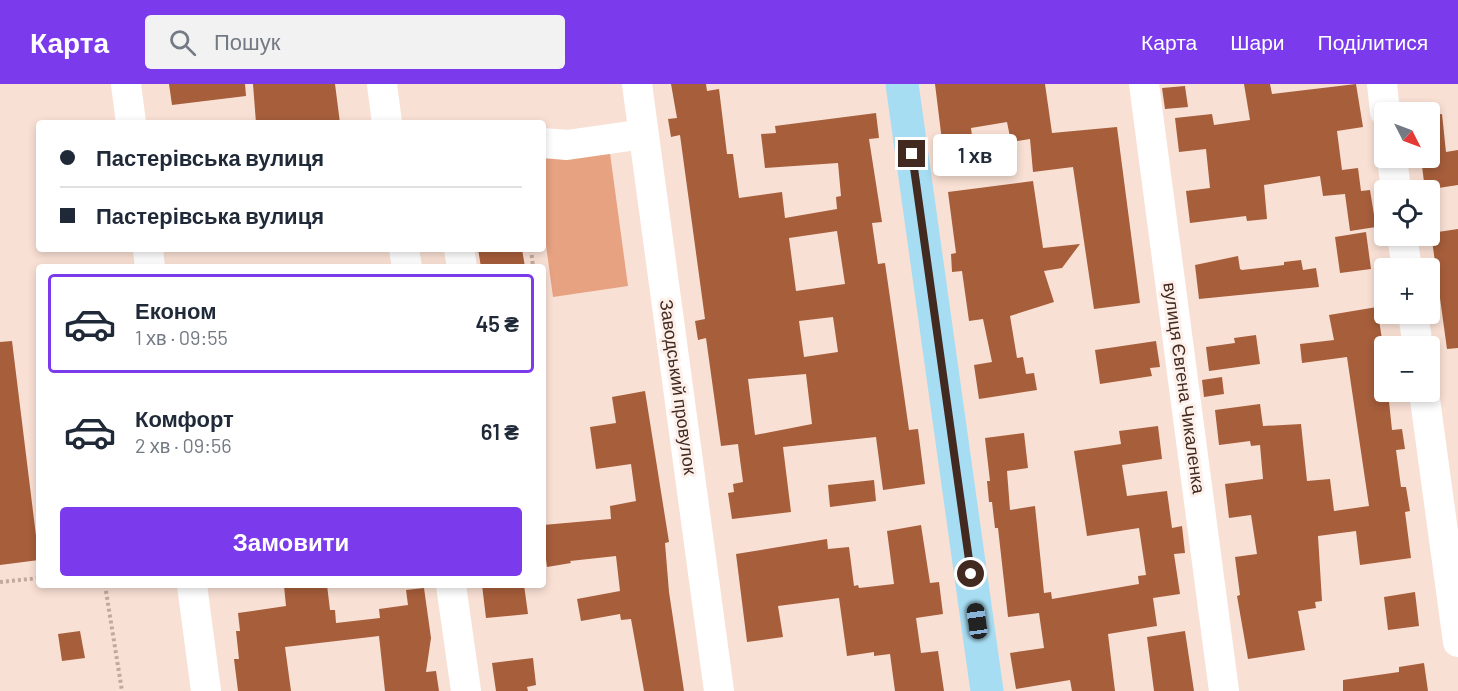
<!DOCTYPE html>
<html lang="uk">
<head>
<meta charset="utf-8">
<style>
  :root { --surface:#fff; --page:#f2f2f3; --text:#1f2937; --muted:#747a83; --line:#e0e1e3; --accent:#7c3aed }
  body { margin:0; font-family:Barlow,sans-serif; background:var(--page); color:var(--text); height:100vh; display:flex; flex-direction:column; font-size:22px; white-space:nowrap }
  * { box-sizing:border-box; margin:0 }
  p { font-size:20px; color:var(--muted) }
  .icon { flex:none; width:33px; height:33px; fill:none; stroke:currentColor; stroke-width:2; stroke-linecap:round; stroke-linejoin:round }
  .map { position:relative; flex:1; overflow:hidden }
  .details { position:absolute; left:36px; top:180px; width:510px; height:324px; display:flex; flex-direction:column; background:var(--surface); border-radius:6px; box-shadow:0 3px 9px #0003 }
  .details>* { flex:none }
  .banner { position:absolute; left:36px; top:36px; width:510px; height:132px; border-radius:6px; box-shadow:0 3px 9px #0003; display:grid; align-content:center; height:132px; padding:0 24px; background:var(--surface) }
  .needle { width:39px; rotate:132deg }
  .controls { position:absolute; left:1374px; top:18px; display:grid; gap:12px }
  .controls a { display:grid; place-items:center; width:66px; height:66px; border-radius:6px; background:var(--surface); box-shadow:0 3px 9px #0003; font-size:30px }
  .end { position:absolute; width:27px; height:27px; margin:-14px; border:8px solid #422a20; background:#fff; box-shadow:0 0 0 3px #fff }
  .from { border-radius:50% }
  .bubble { position:absolute; height:42px; border-radius:6px; background:var(--surface); box-shadow:0 3px 9px #0003; font-size:20px; font-weight:600; line-height:42px; text-align:center }
  .car { position:absolute; width:18px; height:36px; margin:-18px -9px; border-radius:8px; box-shadow:0 0 4px 2px #0007; background:linear-gradient(#222 24%,#8ab4d8 0 40%,#222 0 76%,#8ab4d8 0 86%,#222 0) }
  .banner b { display:flex; align-items:center; gap:21px; height:57px; font-size:22px }
  .banner b+b { border-top:2px solid var(--line) }
  .banner i { width:15px; height:15px; background:var(--text) }
  ul { padding:10px 0 0; list-style:none }
  li { display:flex; align-items:center; gap:18px; height:99px; margin:0 12px 9px; padding:0 12px; border:3px solid transparent; border-radius:6px }
  li div { flex:1 }
  li b { display:block; font-size:22px }
  li em { font-style:normal; font-weight:600 }
  li.selected { border-color:var(--accent) }
  li>.icon { width:54px; height:54px; stroke-width:1.5 }
  .button { display:flex; gap:12px; margin-top:auto; padding:12px 24px }
  .button a { flex:1; height:69px; border-radius:6px; background:var(--accent); color:#fff; font-size:24px; font-weight:600; line-height:69px; text-align:center }
  header { display:flex; align-items:center; gap:36px; box-sizing:border-box; height:84px; padding:0 30px; background:var(--accent); color:#fff }
  header strong { font-size:28px }
  nav { display:flex; gap:33px; margin-inline-start:auto; font-size:21px }
  .search { width:420px; height:54px; background:var(--page); display:flex; align-items:center; gap:15px; box-sizing:border-box; padding:0 21px; border-radius:6px; color:var(--muted); font-size:22px }
  .map>svg:first-child { display:block }
</style>
</head>
<body>
<header>
<strong>Карта</strong>
<div class="search"><svg class="icon" aria-label="search" viewBox="0 0 24 24"><circle cx="10" cy="10" r="6"/><path d="M15 15l6 6"/></svg>Пошук</div>
<nav><a>Карта</a><a>Шари</a><a>Поділитися</a></nav>
</header>
<div class="map">
<svg width="1458" height="607" viewBox="0 0 1458 607">
  <rect width="100%" height="100%" fill="#f9e0d4"/>
  <path fill="#e7a282" d="M609,62L628,202L553,213L543,139V72Z"/>
  <path fill="#a65e3b" fill-rule="evenodd" d="M169,0H245L246,12L172,21Z
    M253,0H335L340,39H256Z
    M671,0H706L707,7L719,5L727,70H733L739,114L782,108L785,134L837,125L836,113L841,112L838,79L765,84L761,50L776,49L775,42L876,29L879,54L869,55L882,138L872,139L878,180L885,179L909,346L918,345L925,400L883,406L876,353L783,363L791,428L732,435L728,409L734,408L733,400L743,398L739,368L738,360L721,362L706,254L698,256L695,237L705,235L680,51L671,53L668,35L677,34ZM837,147L845,200L796,207L789,154ZM833,233L838,268L804,273L799,237ZM806,290L812,340L755,351L748,295Z
    M935,0H1045L1052,49L1117,43L1140,219L1094,225L1073,83L1033,88L1030,55L1011,58L1007,38L971,44L973,60L943,65Z
    M1244,0H1270L1272,10L1356,0L1363,43L1337,47L1342,86L1358,84L1361,107L1370,106L1376,143L1350,147L1345,110L1323,112L1320,92L1264,101L1267,135L1247,137L1246,132L1190,139L1186,107L1210,104L1206,65L1179,68L1175,34L1212,30L1214,41L1250,36Z
    M1185,2L1188,23L1165,25L1162,4Z
    M1442,30L1446,68L1458,66V101L1425,106L1421,74H1430V31Z
    M1033,97L1043,164L1080,160L1062,184L1044,187L1054,218L1010,232L1017,274L1023,273L1026,290L1034,289L1037,306L979,315L974,281L992,278L983,235L969,237L962,187L952,188L951,170L956,169L948,108Z
    M1458,145V264L1447,265L1431,149Z
    M1366,148L1371,185L1340,189L1335,153Z
    M478,165H522L525,183H481Z
    M1238,172L1240,185L1242,186L1284,181V178L1301,176L1303,186L1316,184L1319,203L1199,215L1195,181Z
    M1377,223L1384,268V308H1388L1392,346L1402,345L1405,365L1396,366L1401,403H1406L1410,427L1405,428L1411,474L1360,481L1356,447L1318,452L1322,517L1315,518L1316,524L1298,527L1305,566L1248,575L1237,512L1240,511L1235,473L1257,470L1251,431L1229,434L1225,400L1263,395L1260,361L1251,362L1250,357L1219,361L1215,326L1260,320L1263,342L1301,340L1307,397L1330,395L1334,427L1369,422L1347,273L1302,279L1300,260L1334,256L1329,231Z
    M1256,251L1260,280L1209,287L1206,263L1235,259L1234,254Z
    M12,257L39,476L0,481V258Z
    M1156,257L1160,283L1150,284L1152,292L1100,300L1095,266Z
    M1222,293L1224,310L1204,313L1202,296Z
    M645,307L669,458L665,459L669,508L684,607H644L631,535L621,536L620,530L581,537L577,515L620,507L616,472L570,477L571,479L547,483L543,454V441L611,435L610,422L636,417L631,380L596,385L590,343L616,339L612,313Z
    M1158,342L1162,375L1122,381L1127,412L1167,407L1172,444L1182,442L1185,469L1174,470L1180,510L1153,514L1157,542L1108,550L1115,607H1072L1070,596L1016,605L1010,569L1044,564L1039,529L1008,533L998,444H995L992,418H989L987,397H990L985,354L1024,349L1028,384L1007,387L1010,426L1035,422L1044,509L1051,508L1052,515L1139,500L1138,492L1146,491L1139,444L1087,452L1074,367L1121,360L1119,347Z
    M874,396L876,417L830,423L828,401Z
    M921,441L930,499L939,498L943,530L916,534L921,569L938,567L944,607H895L890,570L874,572V568L847,572L839,514L778,522L783,553L747,558L736,470L827,455L828,465L849,463L854,502L858,501L859,504L894,500L887,447Z
    M327,501L330,526H335L336,539L380,534L379,525L408,521L406,506L424,504L431,554L426,588L436,587L439,607H385L379,552L285,563L291,607H238L234,575H239L236,547H240L238,529L286,522L284,502Z
    M482,501H524L528,530L486,534Z
    M1415,508L1419,542L1388,546L1384,513Z
    M80,547L85,574L62,577L58,550Z
    M1185,547L1194,607H1154L1147,553Z
    M533,574L536,601L527,603L528,607H496L492,579Z
    M1424,579L1428,607H1343V596L1399,588V583Z"/>
  <g fill="none" stroke-linecap="round" stroke-linejoin="round">
    <path stroke="#c2a99e" stroke-width="4" stroke-dasharray="3 3" stroke-linecap="butt" d="M531,165L533,183
      M0,498L39,494
      M105,501L122,607"/>
    <path stroke="#fff" stroke-width="30" d="M126,0L131,39
      M382,0L387,39
      M637,0L719,607
      M1144,0L1224,607
      M1382,0L1385,28
      M543,59L567,61L644,50
      M1392,74L1396,106
      M1402,152L1407,184
      M148,165L150,183
      M404,165L407,183
      M459,165L462,183
      M1413,230L1418,262
      M1424,308L1458,558
      M192,501L206,607
      M451,501L466,607"/>
    <path stroke="#a7ddf3" stroke-width="33" d="M902,0L987,607"/>
  </g>
  <g fill="none" stroke-linecap="round" stroke-linejoin="round">
    <path stroke="#422a20" stroke-width="8" d="M912,70L971,490"/>
  </g>
  <g text-anchor="middle" stroke-width="6" stroke-linejoin="round" paint-order="stroke">
    <g font-size="18" fill="#422a20" stroke="#fdf0ea">
      <text transform="translate(678 303) rotate(82)" y="6">Заводський провулок</text>
      <text transform="translate(1184 304) rotate(82)" y="6">вулиця Євгена Чикаленка</text>
    </g>
  </g>
</svg>
<div class="controls">
<a><svg class="needle" viewBox="-14 -14 28 28"><path d="M0-13l5 13h-10z" fill="#e53935"/><path d="M0 13l5-13h-10z" fill="#747a83"/></svg></a>
<a><svg class="icon" aria-label="locate" viewBox="0 0 24 24"><circle cx="12" cy="12" r="6"/><path d="M12 2v4M12 18v4M2 12h4M18 12h4"/></svg></a>
<a>+</a>
<a>−</a>
</div>
<i class="end from" style="left:971px;top:490px"></i>
<i class="end" style="left:912px;top:70px"></i>
<div class="bubble" style="left:933px;top:50px;width:84px">1 хв</div>
<i class="car" style="left:977px;top:537px;rotate:352deg"></i>
<div class="banner">
<b><i class="from"></i>Пастерівська вулиця</b>
<b><i></i>Пастерівська вулиця</b>
</div>
<section class="details">
<ul>
<li class="selected"><svg class="icon" aria-label="car" viewBox="0 0 24 24"><path d="M5 17H2v-5l4-1 3-4h7l3 4 3 1v5h-3M9 17h6M6 11h13"/><circle cx="7" cy="17" r="2"/><circle cx="17" cy="17" r="2"/></svg><div><b>Економ</b><p>1 хв · 09:55</p></div><em>45 ₴</em></li>
<li><svg class="icon" aria-label="car" viewBox="0 0 24 24"><path d="M5 17H2v-5l4-1 3-4h7l3 4 3 1v5h-3M9 17h6M6 11h13"/><circle cx="7" cy="17" r="2"/><circle cx="17" cy="17" r="2"/></svg><div><b>Комфорт</b><p>2 хв · 09:56</p></div><em>61 ₴</em></li>
</ul>
<div class="button"><a>Замовити</a></div>
</section>
</div>
</body>
</html>
